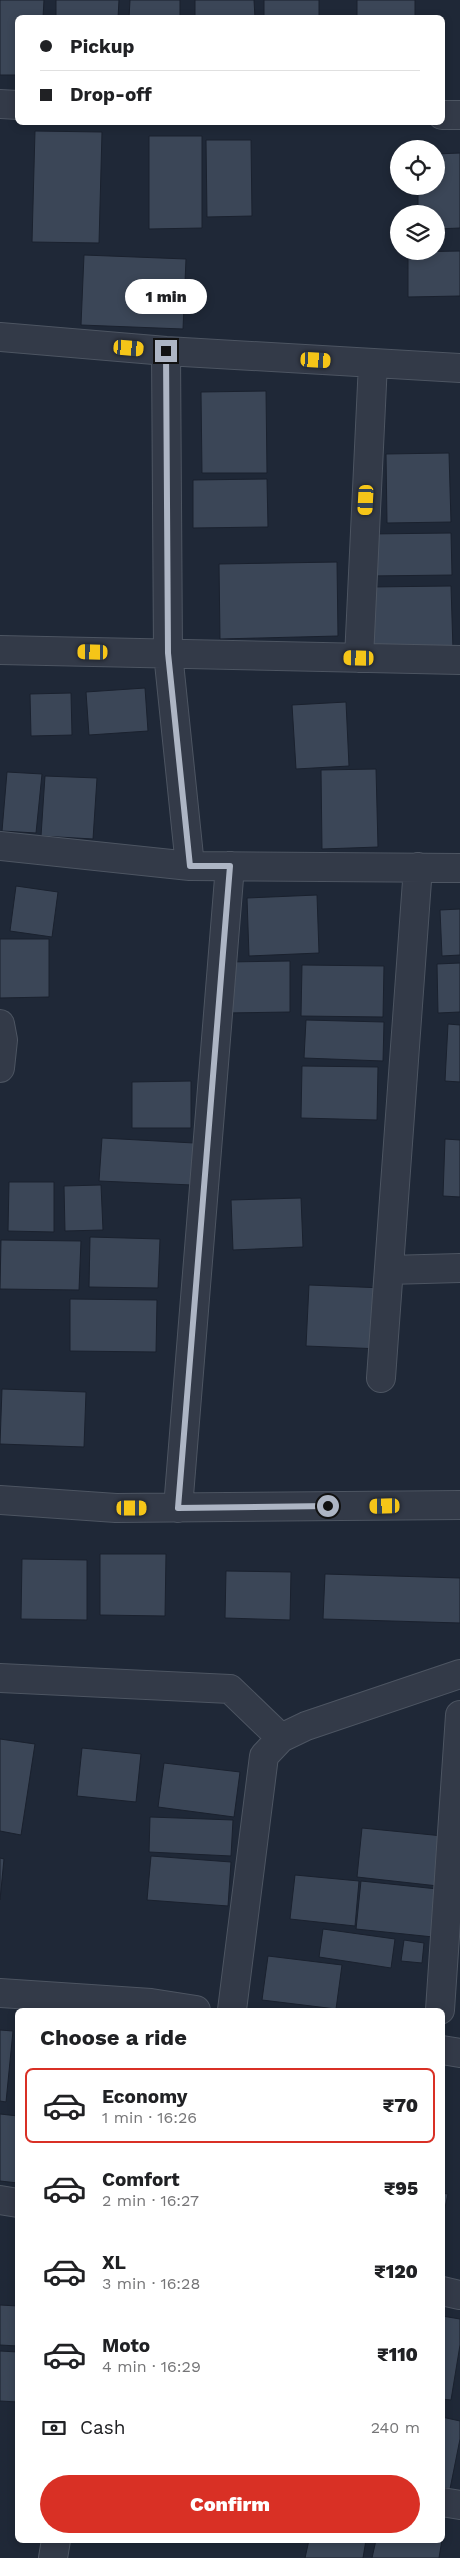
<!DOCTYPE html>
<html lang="en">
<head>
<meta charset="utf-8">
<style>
  :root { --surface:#fff; --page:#f2f2f2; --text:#202124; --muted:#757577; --line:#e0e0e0; --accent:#d93025 }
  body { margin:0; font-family:"Work Sans",sans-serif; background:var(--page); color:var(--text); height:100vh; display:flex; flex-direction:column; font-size:19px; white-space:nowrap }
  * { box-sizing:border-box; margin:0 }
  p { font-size:16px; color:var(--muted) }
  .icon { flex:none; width:28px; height:28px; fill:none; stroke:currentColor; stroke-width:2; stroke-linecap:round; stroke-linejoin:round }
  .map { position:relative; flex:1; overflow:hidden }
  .side { position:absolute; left:15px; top:2008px; width:430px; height:535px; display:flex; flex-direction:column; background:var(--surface); border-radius:8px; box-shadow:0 2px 8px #0003 }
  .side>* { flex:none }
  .hud { position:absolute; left:15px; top:15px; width:430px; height:110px; border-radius:8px; box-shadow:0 2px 8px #0003; display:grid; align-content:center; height:110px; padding:0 25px; background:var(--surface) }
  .fabs { position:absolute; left:390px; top:140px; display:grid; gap:10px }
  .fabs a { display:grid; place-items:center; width:55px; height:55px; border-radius:50%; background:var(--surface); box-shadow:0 2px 8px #0003; font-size:25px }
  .end { position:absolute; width:22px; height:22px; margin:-11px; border:6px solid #adb5c4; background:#111; box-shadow:0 0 0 2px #111 }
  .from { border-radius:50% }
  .bubble { position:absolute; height:35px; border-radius:18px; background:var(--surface); box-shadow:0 2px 8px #0003; font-size:16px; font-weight:800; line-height:35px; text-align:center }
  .car { position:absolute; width:15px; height:30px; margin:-15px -8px; border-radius:6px; box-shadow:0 0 4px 1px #0007; background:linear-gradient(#f5c518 24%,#345 0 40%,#f5c518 0 76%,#345 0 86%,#f5c518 0) }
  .hud b { display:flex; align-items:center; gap:18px; height:48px; font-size:19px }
  .hud b+b { border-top:1px solid var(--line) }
  .hud i { width:12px; height:12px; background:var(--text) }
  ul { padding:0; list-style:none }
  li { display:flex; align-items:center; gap:15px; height:75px; margin:0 10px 8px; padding:0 15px; border:2px solid transparent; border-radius:8px }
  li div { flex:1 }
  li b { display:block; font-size:19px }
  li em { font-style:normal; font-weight:800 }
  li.on { border-color:var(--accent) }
  li>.icon { width:45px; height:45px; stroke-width:1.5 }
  h2 { padding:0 25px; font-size:22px; line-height:60px }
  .pay { display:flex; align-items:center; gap:12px; height:55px; padding:0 25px; font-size:19px }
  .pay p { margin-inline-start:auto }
  .action { display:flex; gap:10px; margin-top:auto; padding:10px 25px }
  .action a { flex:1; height:58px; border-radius:30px; background:var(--accent); color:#fff; font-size:20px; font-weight:800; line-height:58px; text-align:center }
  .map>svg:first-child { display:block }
</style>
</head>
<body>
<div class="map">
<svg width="460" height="2558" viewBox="0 0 460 2558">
  <rect width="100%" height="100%" fill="#1f2837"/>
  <path fill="#3b4657" stroke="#1a212e" d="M0,0H44L43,18H18V75H0Z
    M56,0H119L118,18H56Z
    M130,0H180V18H129Z
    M195,0H254L255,18H195Z
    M264,0H319V18H264Z
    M357,0H415V18H357Z
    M35,131L102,132L99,243L32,242Z
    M149,136H202V228L149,229Z
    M206,140H251L252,216L207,217Z
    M460,153V228L436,229V214H418V186H436V154Z
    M460,251V296L408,297V252Z
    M84,255L186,259L183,329L81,325Z
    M266,391L267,473H202L201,392Z
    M449,453L451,522L387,523L386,454Z
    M267,479L268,527L193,528V480Z
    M451,533L452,575L369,576V534Z
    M337,562L338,636L220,639L219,564Z
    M451,586L453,650L370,651V587Z
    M145,688L148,731L89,735L86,692Z
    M71,693L72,735L31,736L30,694Z
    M346,702L349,766L296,769L292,705Z
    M376,769L378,847L322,849L321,770Z
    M7,772L42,774L36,833L2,831Z
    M45,776L97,778L93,839L41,836Z
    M16,886L58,892L52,937L10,931Z
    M317,895L319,953L249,956L247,898Z
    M460,909V955L442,956L440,910Z
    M0,939H49V997L0,998Z
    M290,961V1012L227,1013L226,962Z
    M460,963V1012L438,1013L437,964Z
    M302,965L384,966L383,1017L301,1016Z
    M306,1020L384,1022L383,1061L304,1058Z
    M448,1024L460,1025V1082L445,1081Z
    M302,1066L378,1067L377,1120L301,1118Z
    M191,1081V1128H132V1082Z
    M102,1138L194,1143L192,1185L99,1181Z
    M445,1139L460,1140V1197L443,1196Z
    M9,1182H54V1232L8,1231Z
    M101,1185L103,1230L65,1231L64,1186Z
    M301,1198L303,1247L233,1250L231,1200Z
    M90,1237L160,1239L158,1288L89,1287Z
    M1,1240L81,1241L79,1290L0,1289Z
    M309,1285L384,1288L382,1349L306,1346Z
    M70,1299L157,1300L156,1352L70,1351Z
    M2,1389L86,1392L84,1447L0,1444Z
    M100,1554H166L165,1616L100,1615Z
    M22,1559L87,1560V1620L21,1619Z
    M226,1571L291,1572L290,1620L225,1618Z
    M325,1574L460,1578V1623L323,1619Z
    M0,1739L35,1744L21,1835L0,1831Z
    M82,1748L141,1754L136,1802L77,1796Z
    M164,1763L240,1772L234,1817L158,1807Z
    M150,1817L233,1820L231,1856L149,1852Z
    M362,1828L443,1836L438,1886L357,1877Z
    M151,1856L231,1862L228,1906L147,1900Z
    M0,1858L4,1859L0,1900Z
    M295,1875L359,1881L355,1926L290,1919Z
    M361,1881L447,1890L443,1938L356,1929Z
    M323,1929L395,1939L391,1968L319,1957Z
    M404,1940L424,1943L422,1963L401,1961Z
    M268,1956L342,1965L336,2009L262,2000Z
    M0,2030L13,2031L6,2102L0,2101Z
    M0,2114L18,2116V2183L0,2181Z
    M442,2193L448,2194L442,2221Z
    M0,2305L18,2306V2346L0,2345Z
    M442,2316L460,2319V2345L451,2400L442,2399Z
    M0,2351L18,2352V2402L0,2401Z
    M442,2417L460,2421V2439L450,2489L442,2487Z
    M309,2540H366L363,2558H305Z
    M376,2540H442L439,2558H372Z"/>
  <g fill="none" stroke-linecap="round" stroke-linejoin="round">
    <g stroke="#4d5562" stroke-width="30">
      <path id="minor" d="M0,104L18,105
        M442,115H460
        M0,337L166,351L460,368
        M166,351L168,653L190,866
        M0,650L460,660
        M359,658L373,363
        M0,846L190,866L460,868
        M0,1024L3,1040L0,1068
        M389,1270L460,1268
        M381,1378L418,867
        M0,1500L116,1508L460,1505
        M178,1508L230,866
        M0,1678L230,1689L281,1738
        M0,1993L151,2003L196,2010
        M232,2010L264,1756L281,1738L306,1726L460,1674
        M440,2010L460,1715
        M442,2050L460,2053
        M0,2200L18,2203
        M442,2291L460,2295
        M442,2502L460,2505
        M53,2558L56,2540"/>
    </g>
    <use href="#minor" stroke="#333a48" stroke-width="28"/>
  </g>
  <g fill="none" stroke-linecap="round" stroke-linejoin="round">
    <path stroke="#adb5c4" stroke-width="6" d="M166,351L168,653L190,866H230L178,1508L328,1506"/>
  </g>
</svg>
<div class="fabs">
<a><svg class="icon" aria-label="locate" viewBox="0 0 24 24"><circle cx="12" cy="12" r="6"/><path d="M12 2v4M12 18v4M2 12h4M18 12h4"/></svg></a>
<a><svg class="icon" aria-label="layers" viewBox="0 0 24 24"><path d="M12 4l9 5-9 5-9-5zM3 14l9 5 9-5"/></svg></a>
</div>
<i class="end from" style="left:328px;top:1506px"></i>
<i class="end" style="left:166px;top:351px"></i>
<div class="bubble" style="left:125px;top:279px;width:82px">1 min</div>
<i class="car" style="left:129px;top:348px;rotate:95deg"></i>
<i class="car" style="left:316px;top:360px;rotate:93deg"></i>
<i class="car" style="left:366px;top:500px;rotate:183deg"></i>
<i class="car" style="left:93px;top:652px;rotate:271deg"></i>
<i class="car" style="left:359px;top:658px;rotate:271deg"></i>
<i class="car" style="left:385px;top:1506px;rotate:269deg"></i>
<i class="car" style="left:132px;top:1508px;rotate:90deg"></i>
<div class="hud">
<b><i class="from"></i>Pickup</b>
<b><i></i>Drop-off</b>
</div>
<section class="side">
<h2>Choose a ride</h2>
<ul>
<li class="on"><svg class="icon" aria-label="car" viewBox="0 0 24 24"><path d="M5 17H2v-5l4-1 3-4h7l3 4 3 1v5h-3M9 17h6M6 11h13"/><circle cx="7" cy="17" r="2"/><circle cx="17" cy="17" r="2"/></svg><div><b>Economy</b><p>1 min · 16:26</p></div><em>₹70</em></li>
<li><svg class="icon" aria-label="car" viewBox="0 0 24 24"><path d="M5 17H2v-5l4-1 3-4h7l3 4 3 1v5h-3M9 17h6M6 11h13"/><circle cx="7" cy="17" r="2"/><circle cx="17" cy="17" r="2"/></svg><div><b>Comfort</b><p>2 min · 16:27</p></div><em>₹95</em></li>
<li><svg class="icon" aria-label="car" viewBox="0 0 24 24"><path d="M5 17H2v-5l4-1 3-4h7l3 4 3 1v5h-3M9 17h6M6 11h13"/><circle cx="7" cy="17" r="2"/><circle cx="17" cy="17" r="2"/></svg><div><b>XL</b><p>3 min · 16:28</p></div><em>₹120</em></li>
<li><svg class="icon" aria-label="car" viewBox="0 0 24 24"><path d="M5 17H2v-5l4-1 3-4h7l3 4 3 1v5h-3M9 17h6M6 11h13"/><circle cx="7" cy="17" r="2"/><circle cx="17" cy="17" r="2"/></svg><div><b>Moto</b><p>4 min · 16:29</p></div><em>₹110</em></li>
</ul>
<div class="pay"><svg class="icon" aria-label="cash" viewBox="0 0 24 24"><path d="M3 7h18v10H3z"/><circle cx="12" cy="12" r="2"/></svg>Cash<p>240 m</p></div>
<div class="action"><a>Confirm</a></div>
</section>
</div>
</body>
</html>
